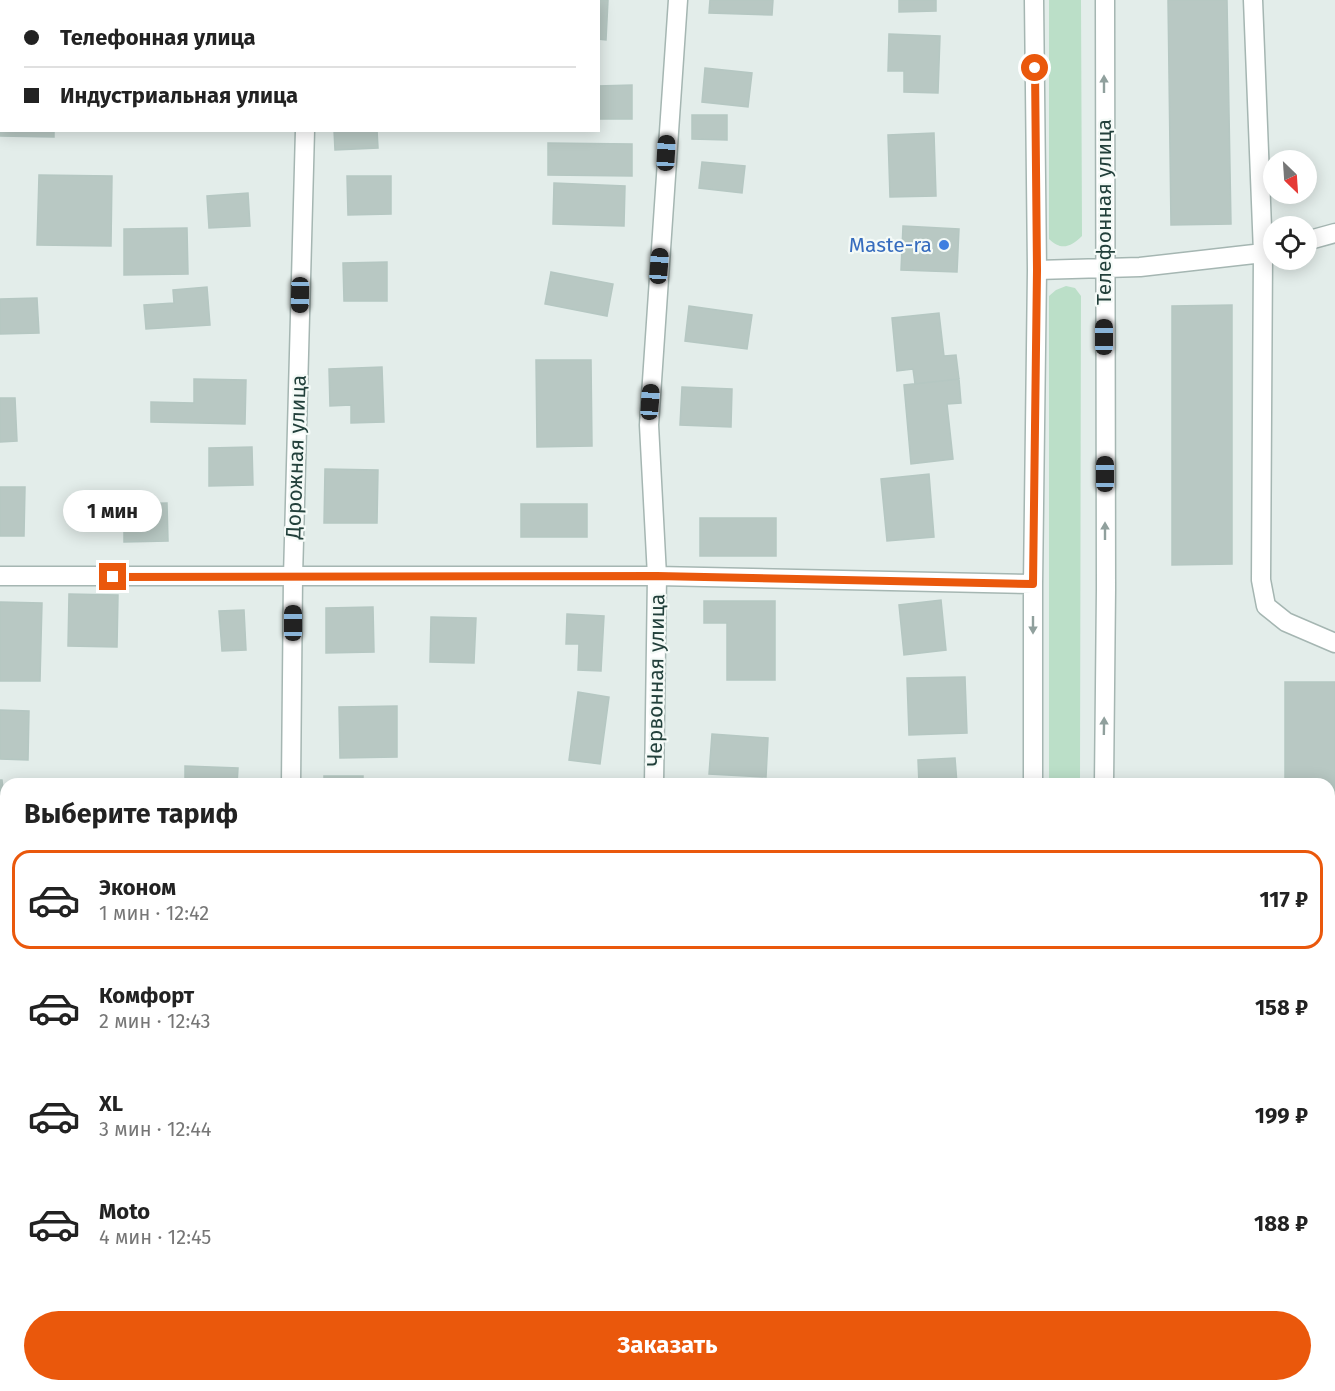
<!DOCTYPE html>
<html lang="ru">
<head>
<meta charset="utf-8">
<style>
  :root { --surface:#fff; --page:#f6f6f6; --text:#222; --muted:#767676; --line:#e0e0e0; --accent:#ea580c }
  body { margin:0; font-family:"Fira Sans",sans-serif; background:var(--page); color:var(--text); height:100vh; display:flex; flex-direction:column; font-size:22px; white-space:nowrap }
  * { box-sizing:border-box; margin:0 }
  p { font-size:20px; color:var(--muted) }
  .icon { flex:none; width:33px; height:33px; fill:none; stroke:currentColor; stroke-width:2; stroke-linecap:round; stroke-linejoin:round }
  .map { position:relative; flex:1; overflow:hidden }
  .panel { position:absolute; left:0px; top:778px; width:1335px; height:614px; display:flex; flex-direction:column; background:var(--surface); border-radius:18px 18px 0 0; box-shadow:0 3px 15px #0003 }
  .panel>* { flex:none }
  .top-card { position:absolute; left:0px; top:0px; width:600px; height:132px; box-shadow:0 3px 15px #0003; display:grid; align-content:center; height:132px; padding:0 24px; background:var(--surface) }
  .needle { width:39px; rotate:155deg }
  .fabs { position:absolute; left:1263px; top:150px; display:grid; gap:12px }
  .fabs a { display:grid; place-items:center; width:54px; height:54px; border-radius:50%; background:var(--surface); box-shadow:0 3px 15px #0003; font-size:30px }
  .end { position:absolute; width:27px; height:27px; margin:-14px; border:8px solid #ea580c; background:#fff; box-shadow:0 0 0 3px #fff }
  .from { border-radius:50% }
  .bubble { position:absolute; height:42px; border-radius:21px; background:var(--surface); box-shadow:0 3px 15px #0003; font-size:20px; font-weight:700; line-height:42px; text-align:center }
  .car { position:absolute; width:18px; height:36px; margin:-18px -9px; border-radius:8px; box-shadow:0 0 4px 2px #0007; background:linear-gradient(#222 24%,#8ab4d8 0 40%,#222 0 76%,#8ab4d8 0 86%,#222 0) }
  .top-card b { display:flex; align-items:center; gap:21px; height:57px; font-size:22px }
  .top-card b+b { border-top:2px solid var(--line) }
  .top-card i { width:15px; height:15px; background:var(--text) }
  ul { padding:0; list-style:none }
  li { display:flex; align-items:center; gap:18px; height:99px; margin:0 12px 9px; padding:0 12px; border:3px solid transparent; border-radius:18px }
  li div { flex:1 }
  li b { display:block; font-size:22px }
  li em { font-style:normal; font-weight:700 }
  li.active { border-color:var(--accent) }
  li>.icon { width:54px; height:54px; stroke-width:1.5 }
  h2 { padding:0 24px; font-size:27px; line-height:72px }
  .primary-button { display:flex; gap:12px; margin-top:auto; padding:12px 24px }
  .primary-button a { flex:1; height:69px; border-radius:36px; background:var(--accent); color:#fff; font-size:24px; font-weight:700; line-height:69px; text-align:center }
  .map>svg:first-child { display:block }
</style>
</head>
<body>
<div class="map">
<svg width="1335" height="1391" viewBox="0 0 1335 1391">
  <rect width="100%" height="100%" fill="#e3edea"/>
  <path fill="#bbdfc8" d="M1049,0H1081L1082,236C1071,247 1061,251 1049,239Z
    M1066,286L1075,288L1081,296L1080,784H1049V296L1056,290Z"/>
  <path fill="#b8c8c3" stroke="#b5c7c2" stroke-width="1.5" d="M336,0H401V2H336Z
    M554,0H608L606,40L598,39V2H554Z
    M710,0H773L772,15L709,13Z
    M899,0H936V11L899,12Z
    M1168,0H1227L1231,224L1171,225Z
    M889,34L940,36L938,93L904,92V71H888Z
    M705,68L752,73L748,107L702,102Z
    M632,85V119H598V86Z
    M0,91L2,130H54V137L0,136Z
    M692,115H727V140L692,139Z
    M334,130H377L378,148L335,150Z
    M934,133L936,196L890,197L888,135Z
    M548,143L632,144V176L548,175Z
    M702,162L745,166L742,193L699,188Z
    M39,175L112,176L111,246L37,245Z
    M347,176H391V214L348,215Z
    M554,183L625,186L624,226L553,224Z
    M248,193L250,226L209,228L207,196Z
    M903,226L959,229L957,272L901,270Z
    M187,228L188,274L124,275V229Z
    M387,262V301H344L343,263Z
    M551,272L613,284L607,316L545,304Z
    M207,287L210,325L146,329L144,305L174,303L173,290Z
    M37,298L39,333L0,334V299Z
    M1232,305V564L1172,565V306Z
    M689,306L752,315L747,349L685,341Z
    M939,313L944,356L956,355L959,379L915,384L913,369L897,371L892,318Z
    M536,360H591L592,446L537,447Z
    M382,367L384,422L351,423V405L330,406L329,369Z
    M194,379L246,380L245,424L151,422V402L194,403Z
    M959,379L961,403L947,404L953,459L911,464L904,385Z
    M682,387L732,389L731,427L680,425Z
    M0,398H15L17,441L0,442Z
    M252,447L253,485L209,486V448Z
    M325,469L378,470L377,523H324Z
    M929,474L934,537L887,541L881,479Z
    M0,487H25L24,536H0Z
    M167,503L168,541L124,542V504Z
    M521,504H587V537H521Z
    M700,518H776V556H700Z
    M69,594L118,595L117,647L68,646Z
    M941,600L946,650L904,655L899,605Z
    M704,601H775V680H727V623H704Z
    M0,602L42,603L40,681H0Z
    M373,607L374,652L326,653V608Z
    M244,610L246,650L222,651L219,611Z
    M567,614L604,616L601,671L578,670L579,644H566Z
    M431,617L476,618L474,663L430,662Z
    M965,677L967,733L909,735L907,678Z
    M1285,682H1335V1016H1329V784H1285Z
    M578,692L609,697L600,764L569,760Z
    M397,706V757L340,758L339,707Z
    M0,710L29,711L28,760L0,759Z
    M712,734L768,738L766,777L709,774Z
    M955,758L957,784H919L918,760Z
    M185,766L238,768L237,784H185Z
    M324,776H363V784H324Z
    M0,780H2L6,815L0,816Z
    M0,849H6V883L0,882Z
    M0,927H6V970L0,971Z
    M0,1053H2V1098H0Z
    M1329,1072H1335V1137H1329Z
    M0,1159H6V1196H0Z
    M0,1247H6V1306H0Z
    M0,1346H6V1386H12V1391H0Z
    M910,1386H955V1391H910Z
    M1159,1386H1216V1391H1159Z"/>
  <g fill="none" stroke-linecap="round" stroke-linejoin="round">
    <g stroke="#a5b6b2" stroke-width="21">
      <path id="minor" d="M308,2V0
        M1306,241L1335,233
        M1272,251L1263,253L1261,580L1266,606L1286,622L1335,643
        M1037,270L1140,267L1263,253L1253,0
        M0,576H657L1033,584
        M291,784L293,577L305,130
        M654,784L657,576L649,425L678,0
        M1033,784V584L1037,270L1034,0
        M1104,784L1106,589L1105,0
        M0,1018H6
        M1329,1165H1335
        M652,1386V1391
        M1253,1386V1391
        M287,1391V1386
        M1033,1391V1386
        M1096,1391V1386"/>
    </g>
    <use href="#minor" stroke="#fff" stroke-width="18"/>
  </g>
  <defs><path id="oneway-solid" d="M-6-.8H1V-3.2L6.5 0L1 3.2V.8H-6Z" transform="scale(1.5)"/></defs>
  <g fill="#90a09d">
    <use href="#oneway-solid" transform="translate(1104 84) rotate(-90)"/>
    <use href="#oneway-solid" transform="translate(1105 531) rotate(-90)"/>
    <use href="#oneway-solid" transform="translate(1033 625) rotate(90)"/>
    <use href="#oneway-solid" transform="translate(1104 726) rotate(-89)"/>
  </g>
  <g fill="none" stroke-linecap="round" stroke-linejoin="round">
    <path stroke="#ea580c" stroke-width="8" d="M113,577L657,576L1033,584L1037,270L1035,68"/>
  </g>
  <circle fill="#3f7fe0" stroke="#f4faf7" stroke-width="2" cx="944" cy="245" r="6"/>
  <g text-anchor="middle" stroke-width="4.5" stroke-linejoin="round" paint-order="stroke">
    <g font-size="21" fill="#22403b" stroke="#f4faf7">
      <text transform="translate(1104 212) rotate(-90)" y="7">Телефонная улица</text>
      <text transform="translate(296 457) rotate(-88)" y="7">Дорожная улица</text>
      <text transform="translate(656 680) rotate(-89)" y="7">Червонная улица</text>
    </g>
    <g font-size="21" fill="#366cbe" stroke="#f4faf7" text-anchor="end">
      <text x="932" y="252">Maste-ra</text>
    </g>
  </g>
</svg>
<div class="fabs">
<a><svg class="needle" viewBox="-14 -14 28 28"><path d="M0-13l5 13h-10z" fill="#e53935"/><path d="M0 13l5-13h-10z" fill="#767676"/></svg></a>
<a><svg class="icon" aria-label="locate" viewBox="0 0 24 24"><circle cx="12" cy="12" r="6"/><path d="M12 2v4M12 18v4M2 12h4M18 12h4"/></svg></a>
</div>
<i class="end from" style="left:1035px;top:68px"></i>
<i class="end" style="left:113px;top:577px"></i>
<div class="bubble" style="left:63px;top:490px;width:99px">1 мин</div>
<i class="car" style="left:666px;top:153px;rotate:3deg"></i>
<i class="car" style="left:659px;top:266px;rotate:4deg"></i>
<i class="car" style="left:300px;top:295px;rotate:181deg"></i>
<i class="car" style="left:1104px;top:337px;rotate:0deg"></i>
<i class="car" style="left:650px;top:402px;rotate:4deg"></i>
<i class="car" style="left:1105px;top:474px;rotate:0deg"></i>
<i class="car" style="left:293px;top:623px;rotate:0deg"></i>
<div class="top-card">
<b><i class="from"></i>Телефонная улица</b>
<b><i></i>Индустриальная улица</b>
</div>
<section class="panel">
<h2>Выберите тариф</h2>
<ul>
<li class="active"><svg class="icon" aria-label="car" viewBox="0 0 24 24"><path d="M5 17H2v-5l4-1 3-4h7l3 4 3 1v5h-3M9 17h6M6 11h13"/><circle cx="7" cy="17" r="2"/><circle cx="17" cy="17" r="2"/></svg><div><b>Эконом</b><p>1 мин · 12:42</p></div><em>117 ₽</em></li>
<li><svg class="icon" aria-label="car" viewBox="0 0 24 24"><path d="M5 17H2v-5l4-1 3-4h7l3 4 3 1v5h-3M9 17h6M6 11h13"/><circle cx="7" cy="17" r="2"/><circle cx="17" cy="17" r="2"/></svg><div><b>Комфорт</b><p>2 мин · 12:43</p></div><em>158 ₽</em></li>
<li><svg class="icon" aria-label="car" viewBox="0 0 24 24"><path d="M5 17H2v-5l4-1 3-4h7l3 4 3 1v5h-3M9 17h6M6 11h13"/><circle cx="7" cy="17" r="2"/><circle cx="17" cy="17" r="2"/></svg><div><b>XL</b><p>3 мин · 12:44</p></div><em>199 ₽</em></li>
<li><svg class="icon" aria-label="car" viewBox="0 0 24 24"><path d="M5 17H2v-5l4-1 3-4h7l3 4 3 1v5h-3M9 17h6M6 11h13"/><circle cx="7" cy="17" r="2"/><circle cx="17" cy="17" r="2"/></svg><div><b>Moto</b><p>4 мин · 12:45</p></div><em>188 ₽</em></li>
</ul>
<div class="primary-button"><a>Заказать</a></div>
</section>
</div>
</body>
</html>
